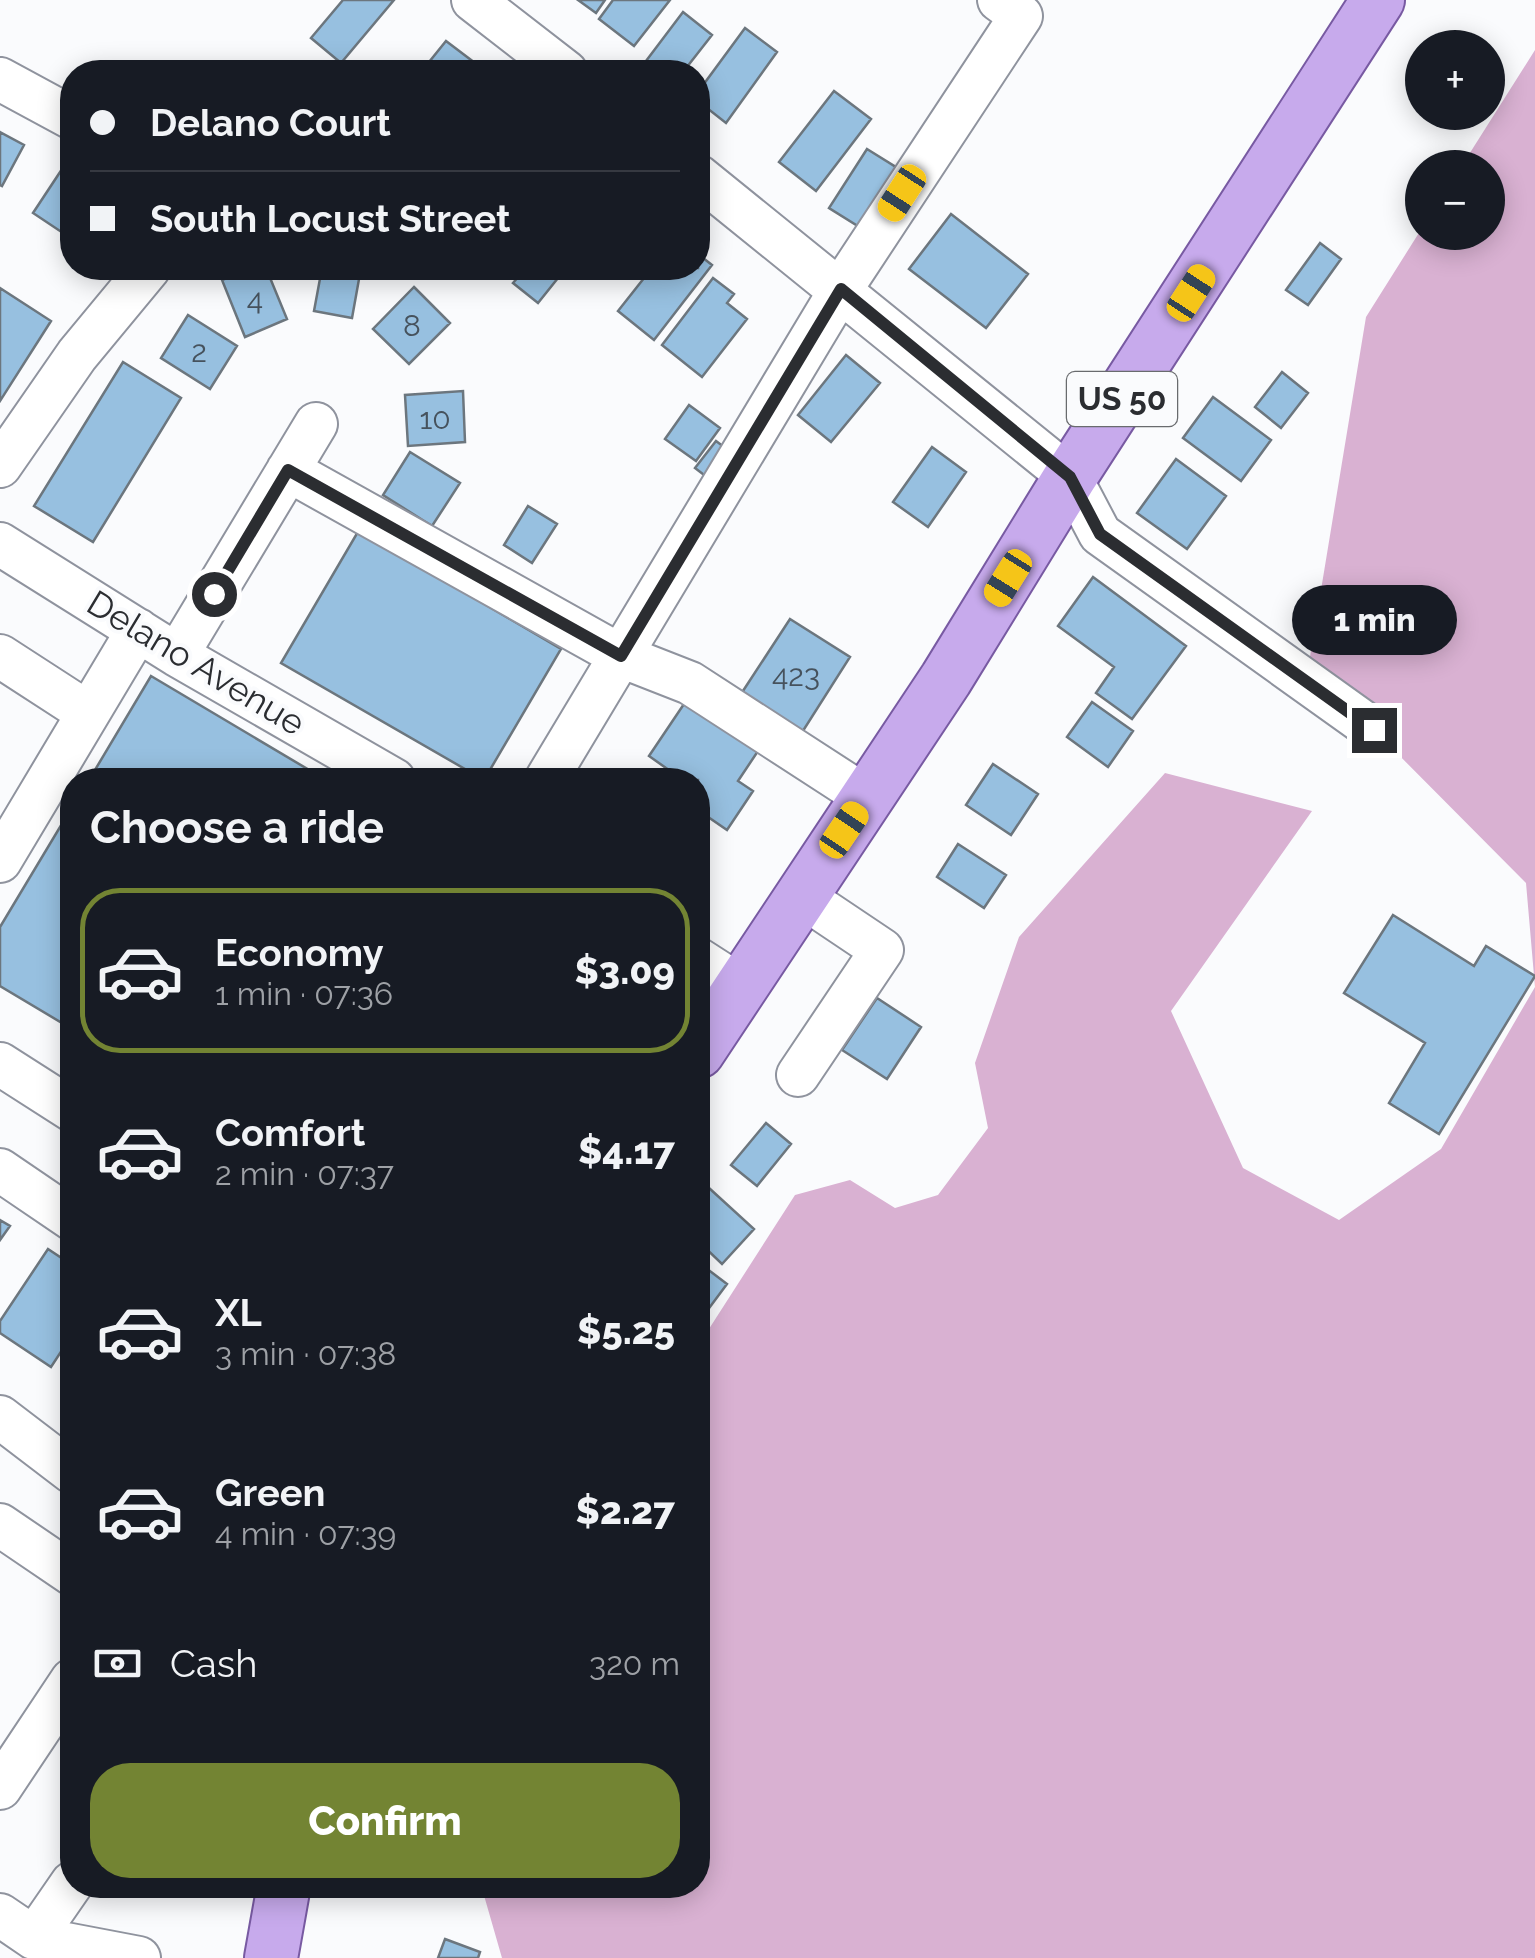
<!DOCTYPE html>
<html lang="en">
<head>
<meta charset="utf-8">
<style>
  :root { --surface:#171b24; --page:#242831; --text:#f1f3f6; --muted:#9ea1a6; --line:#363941; --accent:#738433 }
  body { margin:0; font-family:Raleway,sans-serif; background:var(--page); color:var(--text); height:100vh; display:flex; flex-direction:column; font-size:38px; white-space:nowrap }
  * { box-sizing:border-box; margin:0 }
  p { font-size:32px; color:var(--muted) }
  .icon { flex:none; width:55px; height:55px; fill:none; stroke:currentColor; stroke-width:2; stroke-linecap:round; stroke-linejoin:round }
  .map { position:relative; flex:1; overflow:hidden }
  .drawer { position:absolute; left:60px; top:768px; width:650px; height:1130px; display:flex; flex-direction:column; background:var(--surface); border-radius:40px; box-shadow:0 5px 25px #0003 }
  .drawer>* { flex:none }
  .hud { position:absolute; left:60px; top:60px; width:650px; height:220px; border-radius:40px; box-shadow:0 5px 25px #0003; display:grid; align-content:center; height:220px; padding:0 30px; background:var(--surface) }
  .controls { position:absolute; left:1405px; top:30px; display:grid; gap:20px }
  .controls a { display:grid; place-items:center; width:100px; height:100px; border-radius:50%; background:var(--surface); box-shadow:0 5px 25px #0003; font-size:50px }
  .end { position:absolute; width:45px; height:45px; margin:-22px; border:12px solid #2b2d31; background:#fff; box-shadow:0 0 0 5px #fff }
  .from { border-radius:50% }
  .bubble { position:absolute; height:70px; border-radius:35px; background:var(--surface); box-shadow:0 5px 25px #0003; font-size:32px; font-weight:800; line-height:70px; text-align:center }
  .car { position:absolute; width:30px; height:60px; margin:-30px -15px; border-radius:12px; box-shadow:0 0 8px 2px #0007; background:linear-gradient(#f5c518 24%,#345 0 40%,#f5c518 0 76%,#345 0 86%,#f5c518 0) }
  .hud b { display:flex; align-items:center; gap:35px; height:95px; font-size:38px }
  .hud b+b { border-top:2px solid var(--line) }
  .hud i { width:25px; height:25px; background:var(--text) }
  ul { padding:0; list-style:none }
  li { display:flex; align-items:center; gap:30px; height:165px; margin:0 20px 15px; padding:0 10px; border:5px solid transparent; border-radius:40px }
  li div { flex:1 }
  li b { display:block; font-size:38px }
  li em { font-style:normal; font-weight:800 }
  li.active { border-color:var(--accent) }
  li>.icon { width:90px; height:90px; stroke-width:1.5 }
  h2 { padding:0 30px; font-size:45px; line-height:120px }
  .pay { display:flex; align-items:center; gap:25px; height:110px; padding:0 30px; font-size:38px }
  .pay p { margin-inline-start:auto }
  .cta { display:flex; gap:20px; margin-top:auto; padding:20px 30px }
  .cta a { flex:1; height:115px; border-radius:40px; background:var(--accent); color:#fff; font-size:40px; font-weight:800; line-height:115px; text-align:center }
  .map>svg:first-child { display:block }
</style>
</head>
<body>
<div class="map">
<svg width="1535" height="1958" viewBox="0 0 1535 1958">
  <rect width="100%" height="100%" fill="#fafbfd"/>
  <path fill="#d9b1d2" d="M1535,50V1958H502L481,1885H698V1346L795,1195L850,1180L895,1208L938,1195L988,1128L975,1063L1019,937L1165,773L1312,811L1171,1011L1243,1168L1339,1220L1441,1149L1535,987L1526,883L1374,730L1306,681L1366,317L1422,228V232H1488V168L1461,167Z"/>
  <path fill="#97c0e0" stroke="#6c767e" stroke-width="2.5" d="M343,0H394L341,63L311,38Z
    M578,0H605L596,13Z
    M613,0H670L634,46L599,19Z
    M683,12L712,35L683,72H660L646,61Z
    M745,28L777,52L726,123L698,101V92Z
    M446,41L479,66L474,72H421Z
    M834,91L871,119L816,191L779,162Z
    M0,132L24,145L2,186L0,185Z
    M867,149L899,169L861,228L829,208Z
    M72,154V239L33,213Z
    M951,214L1028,274L986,328L909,269Z
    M1320,243L1341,259L1308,305L1286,290Z
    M698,254L712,265L654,340L618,311L652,268H698Z
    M250,268H266L287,319L245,337L222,280Z
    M322,268H361L352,318L314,311Z
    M526,268H566L538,303L513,283Z
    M713,278L734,294L727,303L747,319L702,377L662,345Z
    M414,287L450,323L409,364L373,329Z
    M0,288L51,321L0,401Z
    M188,315L237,346L210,389L161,358Z
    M846,355L880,383L831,442L798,415Z
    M123,362L181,398L93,542L34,506Z
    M1282,372L1308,393L1281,428L1255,407Z
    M463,391L465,442L408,446L405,395Z
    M1213,397L1271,440L1241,481L1183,438Z
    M689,405L720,428L696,461L665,439Z
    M716,441L732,453L712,481L695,468Z
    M932,447L966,472L928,527L893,502Z
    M410,452L460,483L432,526L383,495Z
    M1176,459L1226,496L1187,549L1137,513Z
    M528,506L557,524L532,563L504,545Z
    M359,530L561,649L484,780L281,663Z
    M1093,577L1186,646L1132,719L1096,693L1114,667L1058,626Z
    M790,619L850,657L801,734L741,694Z
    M151,676L326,780H89Z
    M690,695L762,745L738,781L753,791L727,830L698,810V780H683L649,756Z
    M1092,702L1133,731L1108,767L1067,737Z
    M993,764L1038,794L1011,835L966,805Z
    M72,807V1029L0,986V927Z
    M958,844L1006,875L984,908L937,877Z
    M1393,915L1474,966L1486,946L1535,976L1439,1134L1389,1103L1425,1043L1344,993Z
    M877,998L921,1027L887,1079L842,1050Z
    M766,1123L791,1144L757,1186L731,1165Z
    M709,1188L754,1229L722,1264L698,1241V1201Z
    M0,1220L10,1226L0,1240Z
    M48,1249L72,1265V1335L51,1367L0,1333V1321Z
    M698,1262L727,1284L698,1323Z
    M445,1939L480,1952L478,1958H438Z"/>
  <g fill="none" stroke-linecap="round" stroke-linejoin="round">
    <g stroke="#8f939e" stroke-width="46">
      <path id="minor" d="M473,0L566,72
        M0,79L72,118
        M698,176L1070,477L1100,534L1374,730
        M0,466L77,355L149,268
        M288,470L621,656L690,683L866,797
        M0,544L177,655L394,780
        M177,655L316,424
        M0,656L88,713
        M546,780L841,289L1021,16L999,0
        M0,861L138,630
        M698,959L740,986
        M0,1064L72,1110
        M798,1075L882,950L800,895
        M0,1170L72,1219
        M0,1417L72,1472
        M0,1525L72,1574
        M0,1788L72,1680
        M72,1883L34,1938L139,1958
        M0,1915L34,1938"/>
    </g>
    <g stroke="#785aa2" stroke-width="56">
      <path id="major" d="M698,1052L946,679L1070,477L1378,0
        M271,1958L284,1885"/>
    </g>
    <use href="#minor" stroke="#fff" stroke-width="42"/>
    <use href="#major" stroke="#c7aaec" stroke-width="52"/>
  </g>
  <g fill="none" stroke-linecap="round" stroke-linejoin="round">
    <path stroke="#2b2d31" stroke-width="12" d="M214,594L288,470L621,656L841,289L1070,477L1100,534L1374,730"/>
  </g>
  <g text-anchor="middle" stroke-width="8" stroke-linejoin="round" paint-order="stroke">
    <g font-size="30" fill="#46525d">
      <text x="255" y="310">4</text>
      <text x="412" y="336">8</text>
      <text x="199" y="362">2</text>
      <text x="435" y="429">10</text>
      <text x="796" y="686">423</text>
    </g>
    <rect fill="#fafbfd" stroke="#696b6e" stroke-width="2.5" x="1067" y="372" width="110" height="54" rx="8"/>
    <g font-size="32" font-weight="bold" fill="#2b2d31">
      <text x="1122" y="410">US 50</text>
    </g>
    <g font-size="35" fill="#2b2d31" stroke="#fafbfd">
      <text transform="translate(196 663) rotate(31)" y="12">Delano Avenue</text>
    </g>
  </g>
</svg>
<div class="controls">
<a>+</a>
<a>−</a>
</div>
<i class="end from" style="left:214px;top:594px"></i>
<i class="end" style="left:1374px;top:730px"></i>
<div class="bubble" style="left:1292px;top:585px;width:165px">1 min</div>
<i class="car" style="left:902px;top:193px;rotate:213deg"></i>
<i class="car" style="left:1191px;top:293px;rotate:33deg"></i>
<i class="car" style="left:1008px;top:578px;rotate:212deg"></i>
<i class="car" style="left:844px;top:830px;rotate:34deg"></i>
<div class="hud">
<b><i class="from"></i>Delano Court</b>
<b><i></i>South Locust Street</b>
</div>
<section class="drawer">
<h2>Choose a ride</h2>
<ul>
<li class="active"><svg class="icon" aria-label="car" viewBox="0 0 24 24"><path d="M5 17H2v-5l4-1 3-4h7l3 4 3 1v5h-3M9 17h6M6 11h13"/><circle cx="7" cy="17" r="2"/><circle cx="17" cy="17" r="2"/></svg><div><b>Economy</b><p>1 min · 07:36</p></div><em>$3.09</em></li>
<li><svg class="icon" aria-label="car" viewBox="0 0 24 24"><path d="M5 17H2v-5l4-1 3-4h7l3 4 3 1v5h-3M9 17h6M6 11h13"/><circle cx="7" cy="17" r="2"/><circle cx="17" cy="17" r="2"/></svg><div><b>Comfort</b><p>2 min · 07:37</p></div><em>$4.17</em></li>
<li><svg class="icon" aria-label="car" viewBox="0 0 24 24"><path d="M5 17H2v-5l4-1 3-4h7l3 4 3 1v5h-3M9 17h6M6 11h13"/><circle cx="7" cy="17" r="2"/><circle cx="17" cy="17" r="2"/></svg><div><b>XL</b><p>3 min · 07:38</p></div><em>$5.25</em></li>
<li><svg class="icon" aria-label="car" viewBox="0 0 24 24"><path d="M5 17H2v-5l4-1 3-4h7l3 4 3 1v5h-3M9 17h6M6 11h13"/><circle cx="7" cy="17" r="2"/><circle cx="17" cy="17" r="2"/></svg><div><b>Green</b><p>4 min · 07:39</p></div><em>$2.27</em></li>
</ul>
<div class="pay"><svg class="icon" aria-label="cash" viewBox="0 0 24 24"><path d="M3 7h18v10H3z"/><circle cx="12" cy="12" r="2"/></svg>Cash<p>320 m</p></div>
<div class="cta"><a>Confirm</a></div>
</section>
</div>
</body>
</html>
